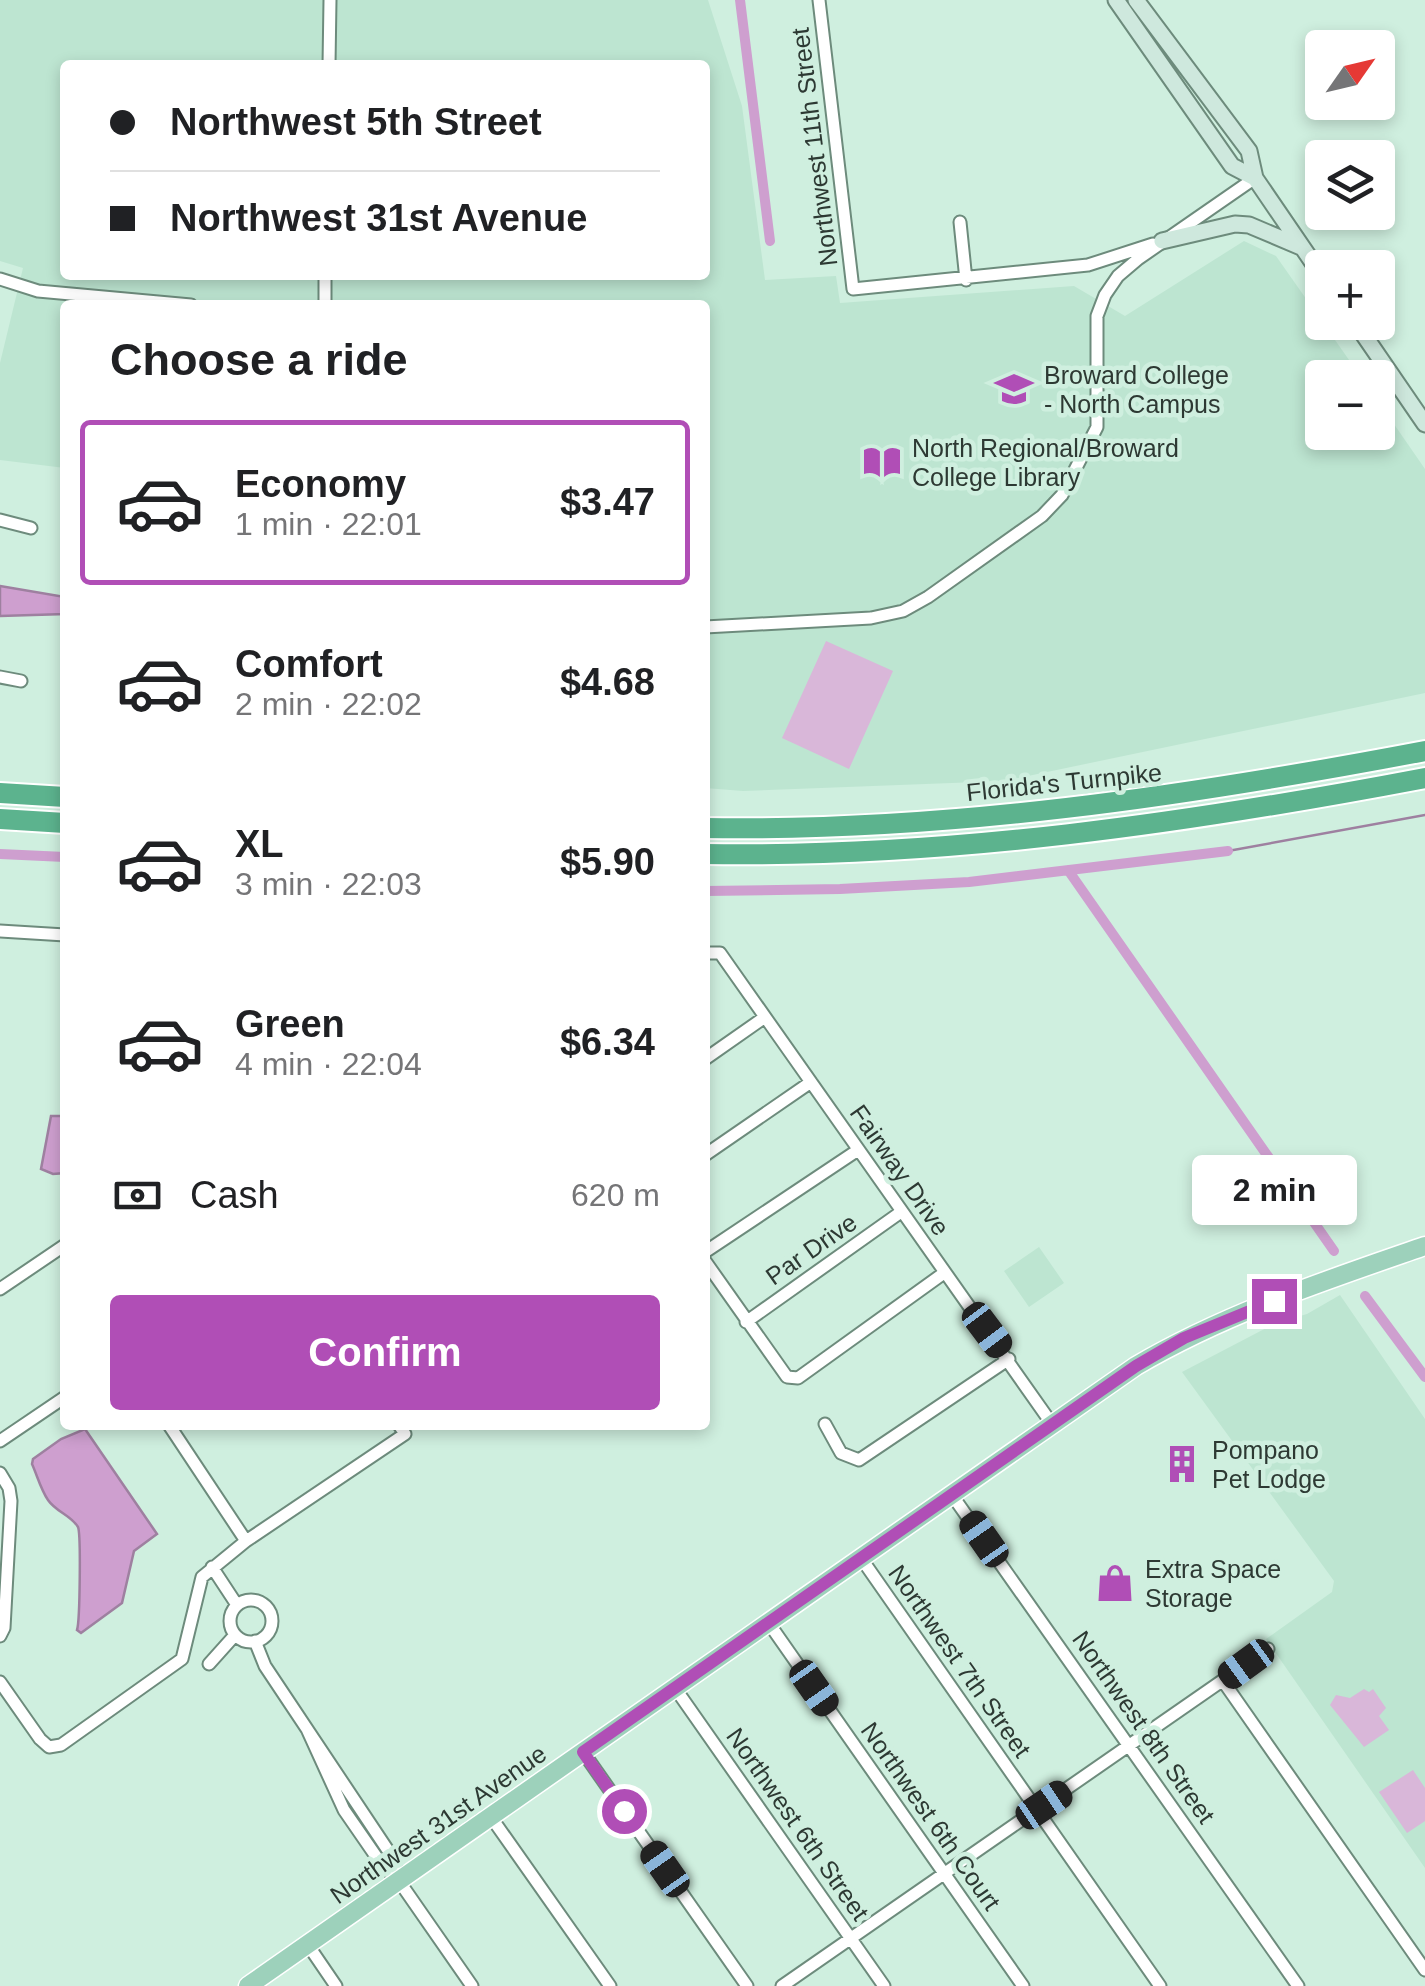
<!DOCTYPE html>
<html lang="en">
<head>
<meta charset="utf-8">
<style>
  :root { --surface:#fff; --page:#f6f6f6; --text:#202124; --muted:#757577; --line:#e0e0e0; --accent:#b04eb6 }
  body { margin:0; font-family:Arial,sans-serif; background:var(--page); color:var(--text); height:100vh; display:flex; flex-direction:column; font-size:38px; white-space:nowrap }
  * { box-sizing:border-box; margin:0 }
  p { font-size:32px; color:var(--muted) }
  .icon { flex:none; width:55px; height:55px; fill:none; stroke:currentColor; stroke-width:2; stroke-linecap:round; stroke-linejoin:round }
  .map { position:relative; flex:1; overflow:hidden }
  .panel { position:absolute; left:60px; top:300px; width:650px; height:1130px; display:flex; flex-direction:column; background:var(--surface); border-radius:10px; box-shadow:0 5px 15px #0003 }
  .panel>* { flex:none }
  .guide { position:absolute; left:60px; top:60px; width:650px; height:220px; border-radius:10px; box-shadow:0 5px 15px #0003; display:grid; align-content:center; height:220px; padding:0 50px; background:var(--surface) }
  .needle { width:65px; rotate:56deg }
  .fabs { position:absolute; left:1305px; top:30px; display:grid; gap:20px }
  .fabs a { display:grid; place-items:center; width:90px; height:90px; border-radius:10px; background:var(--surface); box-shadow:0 5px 15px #0003; font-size:50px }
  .end { position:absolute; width:45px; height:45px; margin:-22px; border:12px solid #b04eb6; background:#fff; box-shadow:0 0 0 5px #fff }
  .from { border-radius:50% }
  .bubble { position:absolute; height:70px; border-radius:10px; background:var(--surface); box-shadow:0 5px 15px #0003; font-size:32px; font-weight:700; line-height:70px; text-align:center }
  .car { position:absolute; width:30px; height:60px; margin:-30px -15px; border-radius:12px; box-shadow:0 0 8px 2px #0007; background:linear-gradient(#222 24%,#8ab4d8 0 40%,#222 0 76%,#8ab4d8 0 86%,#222 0) }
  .guide b { display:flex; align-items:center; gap:35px; height:95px; font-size:38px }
  .guide b+b { border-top:2px solid var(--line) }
  .guide i { width:25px; height:25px; background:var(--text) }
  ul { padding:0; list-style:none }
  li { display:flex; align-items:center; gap:30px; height:165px; margin:0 20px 15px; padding:0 30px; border:5px solid transparent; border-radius:10px }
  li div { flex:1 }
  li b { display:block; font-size:38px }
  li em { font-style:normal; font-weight:700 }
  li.active { border-color:var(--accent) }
  li>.icon { width:90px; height:90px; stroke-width:1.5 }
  h2 { padding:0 50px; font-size:45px; line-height:120px }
  .pay { display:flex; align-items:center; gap:25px; height:110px; padding:0 50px; font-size:38px }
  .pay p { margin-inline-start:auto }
  .button { display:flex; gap:20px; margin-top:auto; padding:20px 50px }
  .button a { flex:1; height:115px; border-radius:10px; background:var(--accent); color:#fff; font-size:40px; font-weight:700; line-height:115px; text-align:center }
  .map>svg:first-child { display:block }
</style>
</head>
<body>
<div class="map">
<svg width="1425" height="1986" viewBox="0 0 1425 1986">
  <rect width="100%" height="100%" fill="#cfefdf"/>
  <path fill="#bde5d1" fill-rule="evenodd" d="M0,0H708L742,106L765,280L836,276L840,303L1074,286L1125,316L1244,241L1276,256L1361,377L1322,378V432H1378V401L1425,469V693L1004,781L743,791L705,788V305H65V468L0,460V363L23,268L0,261ZM65,65H705V275H65Z
    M1039,1247L1064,1283L1029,1307L1004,1271Z
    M1340,1295L1425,1419V1868L1266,1639L1332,1592L1334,1581L1182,1372L1276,1323L1307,1314Z"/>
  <path fill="#d9b7d9" d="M826,641L893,671L849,769L782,738Z
    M1364,1689L1369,1692L1373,1689L1386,1708L1379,1716L1389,1730L1364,1747L1330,1705L1336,1695L1350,1698Z
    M1413,1770L1425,1788V1821L1407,1833L1379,1792Z"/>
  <path fill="#ce9fcf" stroke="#9e80a0" stroke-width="2.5" d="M0,586L65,597V614L0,616Z
    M51,1116H65V1173L53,1174L41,1169Z
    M85,1429L157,1534L134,1551L122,1603L81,1633L77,1630C80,1621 81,1534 78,1527C71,1515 56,1512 48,1500C41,1490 37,1475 32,1464L33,1459L61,1439Z"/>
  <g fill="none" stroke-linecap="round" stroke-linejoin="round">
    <path stroke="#9e80a0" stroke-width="2.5" d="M1228,851L1425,815"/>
    <path stroke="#ce9fcf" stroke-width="10" d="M740,0L770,241
      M0,854L65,857
      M1068,870L1334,1251
      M705,891L840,889L969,882L1228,851
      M1365,1296L1425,1377"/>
    <g stroke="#6d8b7c" stroke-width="15">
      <path id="street" d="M819,0L853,289L1088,265L1153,244
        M329,65L330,0
        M960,222L966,280
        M0,279L38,291L191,305
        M325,305V275
        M0,520L31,528
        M705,627L871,618L903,611L928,597L1042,516L1062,495L1097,427V316L1105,295L1118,276L1138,259L1255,178
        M0,677L21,681
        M0,931L65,935
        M705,953H720L1052,1424
        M705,1059L765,1017
        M705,1155L811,1082
        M705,1252L858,1150
        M705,1261L787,1377L798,1378L944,1273
        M0,1289L65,1245
        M746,1322L901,1212
        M825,1424L841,1453L859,1460L1009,1359
        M169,1425L246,1541
        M0,1441L65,1397
        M0,1473L9,1488L11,1501L4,1628L0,1636
        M952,1495L1298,1986
        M861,1558L1160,1986
        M212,1567L237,1605
        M230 1621a21 21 0 1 1 42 0a21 21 0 1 1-42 0Z
        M768,1622L1023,1986
        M255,1641L265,1666L393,1858L399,1881
        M209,1664L235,1635
        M1223,1681L1425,1970
        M0,1682L40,1739L49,1747L61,1745L182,1659L202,1577L246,1541L405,1434L399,1425
        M675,1688L884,1986
        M307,1729L344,1810L382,1865L399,1881L472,1986
        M583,1752L747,1986
        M491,1817L610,1986
        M308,1945L336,1986
        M782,1986L1268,1649"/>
    </g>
    <g stroke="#6d8b7c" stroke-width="19">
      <path id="secondary" d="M1116,0L1232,166L1255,178
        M1136,0L1249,151L1255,178L1322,276
        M1162,241L1235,224L1249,225L1301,247
        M1355,322L1425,424"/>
    </g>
    <g stroke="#fff" stroke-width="21">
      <path id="primary" d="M248,1986L1136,1366C1226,1313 1327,1280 1425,1246"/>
    </g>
    <g stroke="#fff" stroke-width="24">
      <path id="highway" d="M0,793L65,797
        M0,819L65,823
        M705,828C947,832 1188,796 1425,751
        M705,854C947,858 1188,823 1425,778"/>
    </g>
    <use href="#street" stroke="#fff" stroke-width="11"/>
    <use href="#secondary" stroke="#cee8dd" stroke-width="15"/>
    <use href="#primary" stroke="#9dd1bb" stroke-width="18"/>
    <use href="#highway" stroke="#5cb38e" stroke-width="20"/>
  </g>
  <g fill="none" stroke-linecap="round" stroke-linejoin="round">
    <path stroke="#b04eb6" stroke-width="12" d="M624,1811L583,1752L1136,1366L1184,1338L1274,1301"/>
  </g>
  <defs>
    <g id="university-bare" transform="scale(3)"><path d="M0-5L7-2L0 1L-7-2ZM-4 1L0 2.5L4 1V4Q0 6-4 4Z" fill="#b04eb6" stroke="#cfefdf" stroke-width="2.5" paint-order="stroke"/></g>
    <g id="library-bare" transform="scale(3)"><path d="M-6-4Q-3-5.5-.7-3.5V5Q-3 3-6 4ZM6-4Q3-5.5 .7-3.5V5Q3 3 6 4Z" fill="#b04eb6" stroke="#cfefdf" stroke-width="2.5" paint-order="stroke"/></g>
    <g id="building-bare" transform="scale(3)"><path d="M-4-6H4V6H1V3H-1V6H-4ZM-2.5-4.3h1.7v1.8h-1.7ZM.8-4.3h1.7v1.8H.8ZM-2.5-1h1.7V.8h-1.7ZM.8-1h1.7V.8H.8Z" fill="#b04eb6" stroke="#cfefdf" stroke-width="2.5" paint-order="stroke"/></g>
    <g id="shop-bare" transform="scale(3)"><path d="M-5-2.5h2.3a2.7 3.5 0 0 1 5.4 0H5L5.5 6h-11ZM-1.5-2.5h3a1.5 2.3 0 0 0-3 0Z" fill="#b04eb6" stroke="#cfefdf" stroke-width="2.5" paint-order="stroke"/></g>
  </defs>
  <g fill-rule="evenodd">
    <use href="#university-bare" x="1014" y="389"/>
    <use href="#library-bare" x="882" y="462"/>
    <use href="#building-bare" x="1182" y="1464"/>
    <use href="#shop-bare" x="1115" y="1583"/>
  </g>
  <g text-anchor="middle" stroke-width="9" stroke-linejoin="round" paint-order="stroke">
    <g font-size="25" fill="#2d3933" stroke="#cfefdf">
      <text transform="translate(814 147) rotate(-97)" y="9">Northwest 11th Street</text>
      <text transform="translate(1064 782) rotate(-6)" y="9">Florida's Turnpike</text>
      <text transform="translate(900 1170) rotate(55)" y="9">Fairway Drive</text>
      <text transform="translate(811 1249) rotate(-35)" y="9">Par Drive</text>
      <text transform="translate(960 1661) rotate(55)" y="9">Northwest 7th Street</text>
      <text transform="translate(1144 1727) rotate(55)" y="9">Northwest 8th Street</text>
      <text transform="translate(931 1816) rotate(55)" y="9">Northwest 6th Court</text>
      <text transform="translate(438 1824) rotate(-35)" y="9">Northwest 31st Avenue</text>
      <text transform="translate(798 1824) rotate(55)" y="9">Northwest 6th Street</text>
    </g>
    <g font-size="25" fill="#2d3933" stroke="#cfefdf" text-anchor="start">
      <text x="1044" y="384">Broward College<tspan x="1044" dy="29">- North Campus</tspan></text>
      <text x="912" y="457">North Regional/Broward<tspan x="912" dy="29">College Library</tspan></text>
      <text x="1212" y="1459">Pompano<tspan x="1212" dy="29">Pet Lodge</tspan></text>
      <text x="1145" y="1578">Extra Space<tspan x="1145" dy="29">Storage</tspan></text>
    </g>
  </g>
</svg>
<div class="fabs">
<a><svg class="needle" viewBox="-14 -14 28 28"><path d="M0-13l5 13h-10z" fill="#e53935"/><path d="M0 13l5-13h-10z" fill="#757577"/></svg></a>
<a><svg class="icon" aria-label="layers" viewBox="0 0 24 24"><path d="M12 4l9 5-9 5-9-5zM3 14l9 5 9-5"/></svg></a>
<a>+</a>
<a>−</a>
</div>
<i class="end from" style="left:624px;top:1811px"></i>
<i class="end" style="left:1274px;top:1301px"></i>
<div class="bubble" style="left:1192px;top:1155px;width:165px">2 min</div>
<i class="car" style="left:987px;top:1330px;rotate:143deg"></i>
<i class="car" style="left:984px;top:1539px;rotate:325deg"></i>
<i class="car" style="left:1246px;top:1664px;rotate:234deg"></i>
<i class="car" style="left:814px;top:1688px;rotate:145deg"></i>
<i class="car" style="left:1044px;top:1805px;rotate:56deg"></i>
<i class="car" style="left:665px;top:1869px;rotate:325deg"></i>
<div class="guide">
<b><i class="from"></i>Northwest 5th Street</b>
<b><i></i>Northwest 31st Avenue</b>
</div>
<section class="panel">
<h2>Choose a ride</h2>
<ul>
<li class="active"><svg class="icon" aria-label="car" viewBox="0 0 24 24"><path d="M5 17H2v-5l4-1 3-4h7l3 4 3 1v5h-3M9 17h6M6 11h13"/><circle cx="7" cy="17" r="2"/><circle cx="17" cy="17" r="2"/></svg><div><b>Economy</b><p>1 min · 22:01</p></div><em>$3.47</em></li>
<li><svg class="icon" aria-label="car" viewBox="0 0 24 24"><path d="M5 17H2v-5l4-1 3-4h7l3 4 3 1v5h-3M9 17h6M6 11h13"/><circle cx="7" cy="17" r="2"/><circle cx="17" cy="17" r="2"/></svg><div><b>Comfort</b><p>2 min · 22:02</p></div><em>$4.68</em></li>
<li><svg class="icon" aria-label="car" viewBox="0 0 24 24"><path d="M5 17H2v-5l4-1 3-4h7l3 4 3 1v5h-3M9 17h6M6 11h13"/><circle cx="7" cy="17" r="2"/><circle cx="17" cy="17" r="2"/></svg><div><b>XL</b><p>3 min · 22:03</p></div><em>$5.90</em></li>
<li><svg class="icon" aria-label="car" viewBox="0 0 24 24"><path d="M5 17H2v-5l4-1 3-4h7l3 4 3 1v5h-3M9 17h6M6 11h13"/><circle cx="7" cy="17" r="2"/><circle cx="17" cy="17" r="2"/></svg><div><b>Green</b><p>4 min · 22:04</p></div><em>$6.34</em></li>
</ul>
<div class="pay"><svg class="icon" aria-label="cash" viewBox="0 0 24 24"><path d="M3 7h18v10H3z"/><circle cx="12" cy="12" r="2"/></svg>Cash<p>620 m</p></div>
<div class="button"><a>Confirm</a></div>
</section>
</div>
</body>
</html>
